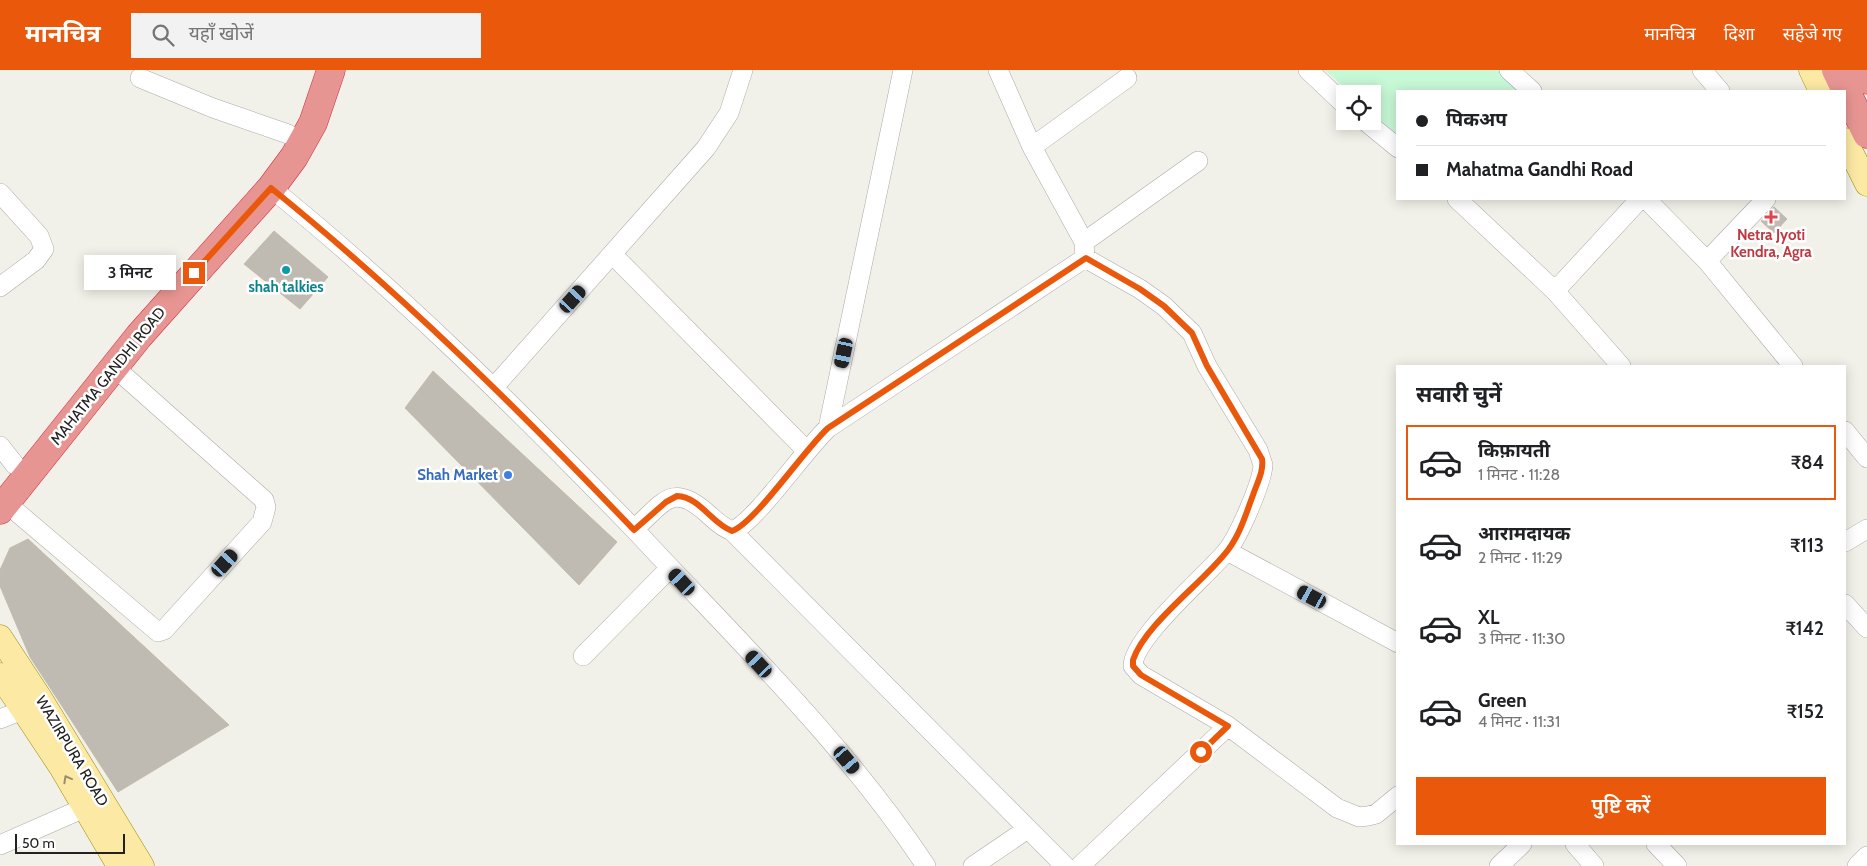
<!DOCTYPE html>
<html lang="hi">
<head>
<meta charset="utf-8">
<style>
  :root { --surface:#fff; --page:#f2f2f2; --text:#202124; --muted:#757577; --line:#e0e0e0; --accent:#ea580c }
  body { margin:0; font-family:Cabin,"Noto Sans Devanagari",sans-serif; background:var(--page); color:var(--text); height:100vh; display:flex; flex-direction:column; font-size:19px; white-space:nowrap }
  * { box-sizing:border-box; margin:0 }
  p { font-size:16px; color:var(--muted) }
  .icon { flex:none; width:28px; height:28px; fill:none; stroke:currentColor; stroke-width:2; stroke-linecap:round; stroke-linejoin:round }
  .map { position:relative; flex:1; overflow:hidden }
  .drawer { position:absolute; left:1396px; top:295px; width:450px; height:480px; display:flex; flex-direction:column; background:var(--surface); border-radius:0px; box-shadow:0 2px 12px #0003 }
  .drawer>* { flex:none }
  .banner { position:absolute; left:1396px; top:20px; width:450px; height:110px; border-radius:0px; box-shadow:0 2px 12px #0003; display:grid; align-content:center; height:110px; padding:0 20px; background:var(--surface) }
  .tools { position:absolute; left:1336px; top:15px; display:grid; gap:10px }
  .tools a { display:grid; place-items:center; width:45px; height:45px; border-radius:0px; background:var(--surface); box-shadow:0 2px 12px #0003; font-size:25px }
  .scale { position:absolute; left:15px; bottom:12px; width:110px; box-sizing:border-box; padding-left:5px; border:2px solid #222; border-top:0; font-size:14px; line-height:18px; white-space:nowrap; color:#222; -webkit-text-stroke:4px #fff; paint-order:stroke }
  .end { position:absolute; width:22px; height:22px; margin:-11px; border:6px solid #ea580c; background:#fff; box-shadow:0 0 0 2px #fff }
  .from { border-radius:50% }
  .bubble { position:absolute; height:35px; border-radius:0px; background:var(--surface); box-shadow:0 2px 12px #0003; font-size:16px; font-weight:600; line-height:35px; text-align:center }
  .car { position:absolute; width:15px; height:30px; margin:-15px -8px; border-radius:6px; box-shadow:0 0 4px 1px #0007; background:linear-gradient(#222 24%,#8ab4d8 0 40%,#222 0 76%,#8ab4d8 0 86%,#222 0) }
  .banner b { display:flex; align-items:center; gap:18px; height:48px; font-size:19px }
  .banner b+b { border-top:1px solid var(--line) }
  .banner i { width:12px; height:12px; background:var(--text) }
  ul { padding:0; list-style:none }
  li { display:flex; align-items:center; gap:15px; height:75px; margin:0 10px 8px; padding:0 10px; border:2px solid transparent; border-radius:0px }
  li div { flex:1 }
  li b { display:block; font-size:19px }
  li em { font-style:normal; font-weight:600 }
  li.current { border-color:var(--accent) }
  li>.icon { width:45px; height:45px; stroke-width:1.5 }
  h2 { padding:0 20px; font-size:22px; line-height:60px }
  .button { display:flex; gap:10px; margin-top:auto; padding:10px 20px }
  .button a { flex:1; height:58px; border-radius:0px; background:var(--accent); color:#fff; font-size:20px; font-weight:600; line-height:58px; text-align:center }
  header { display:flex; align-items:center; gap:30px; box-sizing:border-box; height:70px; padding:0 25px; background:var(--accent); color:#fff }
  header strong { font-size:24px }
  nav { display:flex; gap:28px; margin-inline-start:auto; font-size:18px }
  .search { width:350px; height:45px; background:var(--page); display:flex; align-items:center; gap:12px; box-sizing:border-box; padding:0 18px; border-radius:0px; color:var(--muted); font-size:19px }
  .map>svg:first-child { display:block }
</style>
</head>
<body>
<header>
<strong>मानचित्र</strong>
<div class="search"><svg class="icon" aria-label="search" viewBox="0 0 24 24"><circle cx="10" cy="10" r="6"/><path d="M15 15l6 6"/></svg>यहाँ खोजें</div>
<nav><a>मानचित्र</a><a>दिशा</a><a>सहेजे गए</a></nav>
</header>
<div class="map">
<svg width="1867" height="796" viewBox="0 0 1867 796">
  <rect width="100%" height="100%" fill="#f2f1e9"/>
  <path fill="#c8f9d7" d="M1325,0H1519L1528,8L1515,21H1398L1397,65L1373,43L1372,24H1352Z"/>
  <path fill="#bfbab2" stroke="#c3bbab" d="M1774,137L1787,149L1774,163L1761,151Z
    M274,161L328,207L300,239L244,194Z
    M433,301L617,472L579,515L405,338Z
    M28,469L229,655L118,722L30,587L0,516V500L10,478Z"/>
  <g fill="none" stroke-linecap="round" stroke-linejoin="round">
    <g stroke="#a9a9a9" stroke-width="20">
      <path id="minor" d="M1308,0L1345,35
        M1509,0L1532,21
        M1702,0L1720,21
        M140,8L213,38L288,64
        M1365,51L1398,78
        M1032,77L1127,8
        M271,118C401,223 518,340 634,459C663,434 671,411 707,443C715,450 721,457 732,461L1065,796
        M0,123L39,166L44,179L36,190L0,217
        M1457,129L1555,221L1621,296
        M1646,129L1707,191L1793,296
        M1084,172L1198,91
        M613,185L806,380
        M1085,188L1140,219L1164,236L1192,263L1207,296L1258,380L1263,395C1262,413 1238,468 1226,482C1206,506 1133,568 1133,596L1141,605L1228,656L1337,738L1359,747L1368,746L1376,744L1398,726
        M1707,191L1766,129
        M1555,221L1640,129
        M494,317L706,78L729,43L743,0
        M828,358L903,0
        M1845,361L1867,388
        M0,376L15,395
        M6,433L158,562L164,560L262,452L266,437L264,430L113,296
        M634,459C735,568 844,672 926,796
        M732,461C754,454 805,379 828,358L1085,188L1084,172L1032,77L998,0
        M1845,472L1867,459
        M1227,481L1398,573
        M1845,534L1867,558
        M583,586L670,498
        M0,649L23,640L35,632
        M1575,774L1594,796
        M1656,774L1677,796
        M0,775L84,738
        M973,796L1026,760
        M1080,796L1228,656
        M1499,796L1522,774
        M1857,796L1867,786"/>
    </g>
    <g stroke="#9e8d01" stroke-width="25">
      <path id="major" d="M1811,0L1821,21
        M1845,70L1867,114
        M0,567L40,628L142,796
        M0,605L61,697L119,796"/>
    </g>
    <g stroke="#da2b40" stroke-width="29">
      <path id="highway" d="M1836,0L1867,64
        M1862,0L1867,10
        M0,440L139,266L271,118L294,87L313,53L331,0"/>
    </g>
    <use href="#minor" stroke="#fff" stroke-width="19"/>
    <use href="#major" stroke="#fbe9a4" stroke-width="24"/>
    <use href="#highway" stroke="#e79592" stroke-width="28"/>
  </g>
  <defs><path id="oneway-chevron" d="M-2-3.5L2.5 0L-2 3.5" fill="none" stroke-width="1.6" stroke-linecap="round" stroke-linejoin="round" transform="scale(1.25)"/></defs>
  <use stroke="#998f6a" href="#oneway-chevron" transform="translate(67 709) rotate(-119)"/>
  <g fill="none" stroke-linecap="round" stroke-linejoin="round">
    <path stroke="#ea580c" stroke-width="6" d="M194,203L271,118C401,223 519,340 634,460L666,432L677,426C700,427 711,453 732,461C755,453 804,380 828,358L1086,188L1140,219L1164,236L1192,263L1207,296L1262,389C1264,401 1257,413 1253,425C1246,444 1240,464 1228,480C1204,512 1145,554 1133,590V596L1141,605L1228,656L1201,682"/>
  </g>
  <path fill="#e0444e" stroke="#fff" stroke-width="2" d="M1768.5 139.5h5v5h5v5h-5v5h-5v-5h-5v-5h5z"/>
  <circle fill="#0f9aa8" stroke="#fff" stroke-width="2" cx="286" cy="200" r="5"/>
  <circle fill="#3f7fe0" stroke="#fff" stroke-width="2" cx="508" cy="405" r="5"/>
  <g text-anchor="middle" stroke-width="5" stroke-linejoin="round" paint-order="stroke">
    <g font-size="15" font-weight="bold" fill="#be3a42" stroke="#fff">
      <text x="1771" y="170">Netra Jyoti<tspan x="1771" dy="17">Kendra, Agra</tspan></text>
    </g>
    <g font-size="15" font-weight="bold" fill="#0d838f" stroke="#fff">
      <text x="286" y="222">shah talkies</text>
    </g>
    <g font-size="15" fill="#222" stroke="#fff">
      <text transform="translate(108 306) rotate(-51)" y="5">MAHATMA GANDHI ROAD</text>
      <text transform="translate(72 681) rotate(59)" y="5">WAZIRPURA ROAD</text>
    </g>
    <g font-size="15" font-weight="bold" fill="#366cbe" stroke="#fff" text-anchor="end">
      <text x="498" y="410">Shah Market</text>
    </g>
  </g>
</svg>
<div class="tools">
<a><svg class="icon" aria-label="locate" viewBox="0 0 24 24"><circle cx="12" cy="12" r="6"/><path d="M12 2v4M12 18v4M2 12h4M18 12h4"/></svg></a>
</div>
<div class="scale">50 m</div>
<i class="end from" style="left:1201px;top:682px"></i>
<i class="end" style="left:194px;top:203px"></i>
<div class="bubble" style="left:84px;top:185px;width:92px">3 मिनट</div>
<i class="car" style="left:573px;top:229px;rotate:42deg"></i>
<i class="car" style="left:844px;top:283px;rotate:192deg"></i>
<i class="car" style="left:225px;top:493px;rotate:42deg"></i>
<i class="car" style="left:682px;top:512px;rotate:317deg"></i>
<i class="car" style="left:1312px;top:527px;rotate:298deg"></i>
<i class="car" style="left:759px;top:594px;rotate:317deg"></i>
<i class="car" style="left:847px;top:690px;rotate:140deg"></i>
<div class="banner">
<b><i class="from"></i>पिकअप</b>
<b><i></i>Mahatma Gandhi Road</b>
</div>
<section class="drawer">
<h2>सवारी चुनें</h2>
<ul>
<li class="current"><svg class="icon" aria-label="car" viewBox="0 0 24 24"><path d="M5 17H2v-5l4-1 3-4h7l3 4 3 1v5h-3M9 17h6M6 11h13"/><circle cx="7" cy="17" r="2"/><circle cx="17" cy="17" r="2"/></svg><div><b>किफ़ायती</b><p>1 मिनट · 11:28</p></div><em>₹84</em></li>
<li><svg class="icon" aria-label="car" viewBox="0 0 24 24"><path d="M5 17H2v-5l4-1 3-4h7l3 4 3 1v5h-3M9 17h6M6 11h13"/><circle cx="7" cy="17" r="2"/><circle cx="17" cy="17" r="2"/></svg><div><b>आरामदायक</b><p>2 मिनट · 11:29</p></div><em>₹113</em></li>
<li><svg class="icon" aria-label="car" viewBox="0 0 24 24"><path d="M5 17H2v-5l4-1 3-4h7l3 4 3 1v5h-3M9 17h6M6 11h13"/><circle cx="7" cy="17" r="2"/><circle cx="17" cy="17" r="2"/></svg><div><b>XL</b><p>3 मिनट · 11:30</p></div><em>₹142</em></li>
<li><svg class="icon" aria-label="car" viewBox="0 0 24 24"><path d="M5 17H2v-5l4-1 3-4h7l3 4 3 1v5h-3M9 17h6M6 11h13"/><circle cx="7" cy="17" r="2"/><circle cx="17" cy="17" r="2"/></svg><div><b>Green</b><p>4 मिनट · 11:31</p></div><em>₹152</em></li>
</ul>
<div class="button"><a>पुष्टि करें</a></div>
</section>
</div>
</body>
</html>
